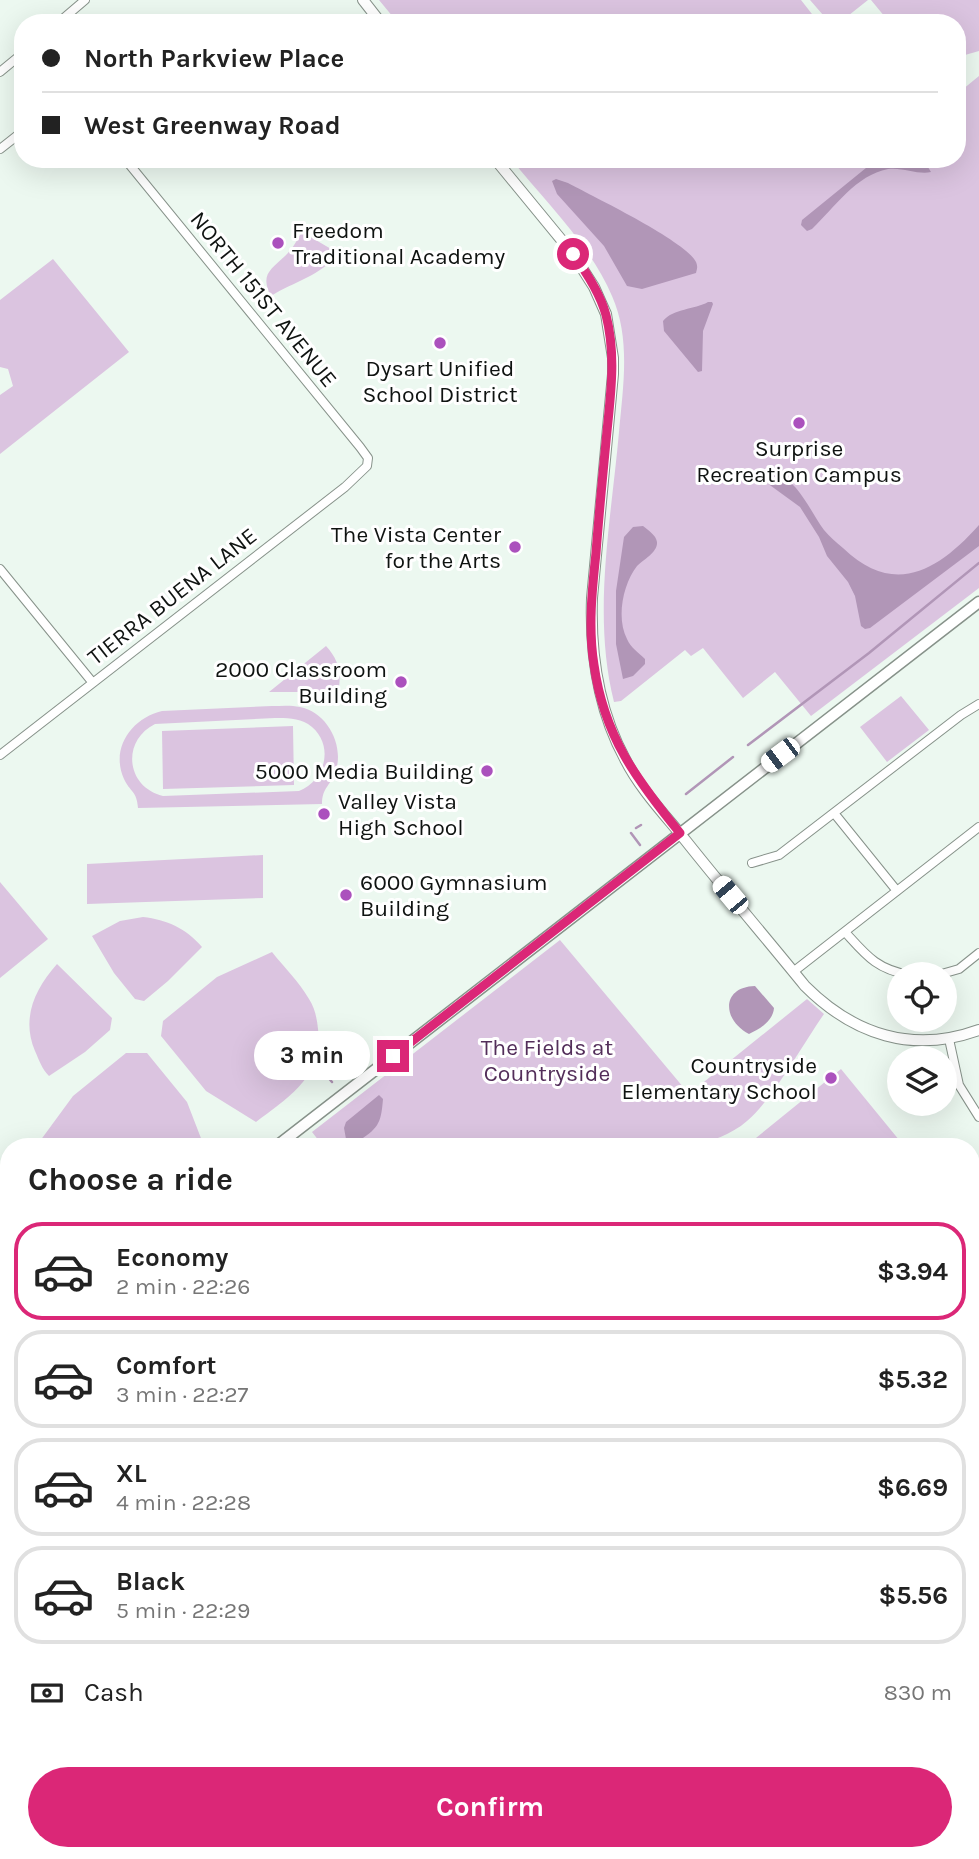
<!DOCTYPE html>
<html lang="en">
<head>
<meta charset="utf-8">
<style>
  :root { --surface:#fff; --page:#f6f6f6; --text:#222; --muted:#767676; --line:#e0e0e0; --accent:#db2777 }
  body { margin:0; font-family:Karla,sans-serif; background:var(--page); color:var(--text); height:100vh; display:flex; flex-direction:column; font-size:26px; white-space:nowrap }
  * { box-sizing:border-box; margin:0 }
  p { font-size:23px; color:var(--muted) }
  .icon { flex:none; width:38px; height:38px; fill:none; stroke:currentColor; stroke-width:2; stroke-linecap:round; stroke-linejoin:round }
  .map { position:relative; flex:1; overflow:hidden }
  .drawer { position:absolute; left:0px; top:1138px; width:980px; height:723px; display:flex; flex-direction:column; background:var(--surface); border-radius:28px 28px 0 0; box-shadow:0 7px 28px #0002 }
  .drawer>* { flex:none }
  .hud { position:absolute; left:14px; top:14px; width:952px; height:154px; border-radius:28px; box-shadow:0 7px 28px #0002; display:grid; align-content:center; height:154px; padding:0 28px; background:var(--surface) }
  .buttons { position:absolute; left:887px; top:962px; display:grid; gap:14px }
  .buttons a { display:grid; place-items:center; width:70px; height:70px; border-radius:50%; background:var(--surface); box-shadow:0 7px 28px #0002; font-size:35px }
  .end { position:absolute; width:32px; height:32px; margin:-16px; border:9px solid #db2777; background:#fff; box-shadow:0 0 0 4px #fff }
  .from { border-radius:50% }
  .bubble { position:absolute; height:49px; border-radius:24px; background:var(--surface); box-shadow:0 7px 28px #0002; font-size:23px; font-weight:700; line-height:49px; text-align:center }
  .car { position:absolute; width:21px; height:42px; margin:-21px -10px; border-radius:9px; box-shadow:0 0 5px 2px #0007; background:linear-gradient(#fff 24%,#345 0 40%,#fff 0 76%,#345 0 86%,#fff 0) }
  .hud b { display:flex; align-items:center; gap:24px; height:66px; font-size:26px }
  .hud b+b { border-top:2px solid var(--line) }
  .hud i { width:18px; height:18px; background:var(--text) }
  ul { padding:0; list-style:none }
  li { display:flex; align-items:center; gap:21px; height:98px; margin:0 14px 10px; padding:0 14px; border:4px solid var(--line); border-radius:28px }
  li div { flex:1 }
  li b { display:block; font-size:26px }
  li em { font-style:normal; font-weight:700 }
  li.selected { border-color:var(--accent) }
  li>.icon { width:63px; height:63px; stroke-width:1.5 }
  h2 { padding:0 28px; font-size:32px; line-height:84px }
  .pay { display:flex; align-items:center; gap:18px; height:77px; padding:0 28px; font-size:26px }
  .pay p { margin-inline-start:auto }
  .cta { display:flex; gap:14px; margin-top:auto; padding:14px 28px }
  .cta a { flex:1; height:80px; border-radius:42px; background:var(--accent); color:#fff; font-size:28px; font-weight:700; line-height:80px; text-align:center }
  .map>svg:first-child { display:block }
</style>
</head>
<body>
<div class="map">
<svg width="979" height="1859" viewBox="0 0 979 1859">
  <rect width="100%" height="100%" fill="#ecf8f0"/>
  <path fill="#dbc4e0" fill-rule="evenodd" d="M379,0H801L819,23H398Z
    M810,0H868L839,23H830Z
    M871,0H979V51L958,57L957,23H890Z
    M979,76V588L811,716L775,672L743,698L703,648L691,656L685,650L621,701L614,702C592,614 611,522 619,432C623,387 631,339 612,296C591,246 545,201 511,159H957V94Z
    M302,232L338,253C323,275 293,282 271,296C260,275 270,270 285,256C292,250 297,240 302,232Z
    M53,259L129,352L0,454V395L13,386L8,369L0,367V300Z
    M326,646C339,660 342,674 338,692H269Z
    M901,696L929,730L887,762L860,727Z
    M272,706C281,706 291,705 300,707C327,712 344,745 336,770C331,786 322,787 322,804L138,808C137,791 130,792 124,779C110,748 132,718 162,711ZM275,718C286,718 298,718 308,724C335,742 327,780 299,791L163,796C126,787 121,741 155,724Z
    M293,726L294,785L163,789L162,731Z
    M263,855V898L87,904V864Z
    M0,882L48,939L0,978Z
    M143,917C167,920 186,928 202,947L168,981L144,1001L135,999L114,973L92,936L120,921Z
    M560,940L689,1094L807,999L824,1014C803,1044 773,1099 747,1121C731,1135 711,1141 692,1146H323L312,1132Z
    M272,952C284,967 299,982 309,999C315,1008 317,1019 318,1029C325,1075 288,1098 256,1122L206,1091L161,1036L163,1021L217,977Z
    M57,964L112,1018L110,1030L85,1052L49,1076C42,1069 39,1060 35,1051C21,1018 35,989 57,964Z
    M126,1053H147L187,1102L204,1146H44L40,1141L73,1096Z
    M841,1069L904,1146H755L751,1142Z"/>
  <path fill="#b196b7" d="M877,159H923L931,172C918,175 903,167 888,169C856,175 835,207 812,229L807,231L801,225L802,220Z
    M556,179L568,183C592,196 686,241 696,262C698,267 697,269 696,273L642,289L627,286L604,246L557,194L552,181Z
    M708,302H712L713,304L703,331L702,371L698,372L664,331L663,321C674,308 694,310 708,302Z
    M776,473C799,482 810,511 824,530C830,537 836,542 843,548C894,597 938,571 979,525V546L870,628L865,629L861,626L855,596L848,582L827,556L819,537L800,507L767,483L770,474Z
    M643,526C648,530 656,535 657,542C658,552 643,560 637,566C623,584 616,618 627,639C631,648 638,652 645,659V664L633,676L623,679L616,644V591L624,537L633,527Z
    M755,986L774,1008C773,1021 760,1029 749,1034C722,1020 721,987 755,986Z
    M379,1095L383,1099C381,1125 378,1128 356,1143L346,1139L344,1128L346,1122Z"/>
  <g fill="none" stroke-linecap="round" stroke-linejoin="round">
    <path stroke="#b196b7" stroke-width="2.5" d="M748,745L869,653L979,563
      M686,794L733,757
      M636,828L641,825
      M631,833L640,845
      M322,1070L332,1082
      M0,1552L9,1563
      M250,1852L256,1859
      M238,1856L242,1852"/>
    <g stroke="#87928a" stroke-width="10">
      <path id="minor" d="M58,23L85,0
        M0,72L23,53
        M0,149L23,131
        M0,569L93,683
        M0,755L345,487L367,466L368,458L360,447L125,159
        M834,813L897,891
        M752,863L779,855L961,715L979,704
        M845,932C866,955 876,969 909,975
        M793,972L979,827
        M938,975L959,969L979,953
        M949,1039L959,1085L979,1117
        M971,1283L979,1287
        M971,1344L979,1339
        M971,1451L979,1449
        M971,1553L979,1551
        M0,1635L9,1628
        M971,1654L979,1665
        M971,1736L979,1730
        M0,1761L9,1754
        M0,1789L9,1800
        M49,1852L55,1859
        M386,1852L392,1859
        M612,1852L613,1859
        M887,1852L893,1859
        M31,1859L41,1852
        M399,1859L408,1852
        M712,1859L749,1852"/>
    </g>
    <g stroke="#87928a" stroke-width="12">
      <path id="tertiary" d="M363,0L381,23
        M495,159L573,254L594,287L606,314L613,358V374L592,598C590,655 598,709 625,759C640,789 665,815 686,841C725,890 766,938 805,986C854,1035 913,1054 979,1030
        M971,1813L979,1807
        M137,1859L146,1852
        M912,1859L922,1852"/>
    </g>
    <g stroke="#87928a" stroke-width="13">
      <path id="secondary" d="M277,1146L979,602
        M0,1350L9,1343
        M0,1367L9,1360
        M0,1493L9,1503
        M0,1517L9,1528
        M284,1852L290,1859"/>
    </g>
    <use href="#minor" stroke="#fff" stroke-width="8"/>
    <use href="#tertiary" stroke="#fff" stroke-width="10"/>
    <use href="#secondary" stroke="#fff" stroke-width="10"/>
  </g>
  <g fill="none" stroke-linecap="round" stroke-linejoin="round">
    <path stroke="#db2777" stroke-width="9" d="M393,1056L680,833C636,779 604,736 594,665C588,628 592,590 596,553C599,513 603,472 607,431C611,392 616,354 606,315C600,293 587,273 573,254"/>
  </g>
  <g fill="#ab51bd" stroke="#fff" stroke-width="2.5">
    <circle cx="278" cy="243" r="7"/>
    <circle cx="440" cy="343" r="7"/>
    <circle cx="799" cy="423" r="7"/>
    <circle cx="515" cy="547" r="7"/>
    <circle cx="401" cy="682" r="7"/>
    <circle cx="487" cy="771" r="7"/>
    <circle cx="324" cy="814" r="7"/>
    <circle cx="346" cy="895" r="7"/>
    <circle cx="831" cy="1078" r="7"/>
  </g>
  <g text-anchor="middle" stroke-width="6" stroke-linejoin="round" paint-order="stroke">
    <g font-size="23" fill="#0f1311" stroke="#fff" text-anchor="end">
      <text x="292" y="238" text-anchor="start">Freedom<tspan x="292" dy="26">Traditional Academy</tspan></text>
      <text x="440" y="376" text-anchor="middle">Dysart Unified<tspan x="440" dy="26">School District</tspan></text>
      <text x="799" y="456" text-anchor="middle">Surprise<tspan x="799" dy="26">Recreation Campus</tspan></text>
      <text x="501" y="542">The Vista Center<tspan x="501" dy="26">for the Arts</tspan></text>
      <text x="387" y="677">2000 Classroom<tspan x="387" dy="26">Building</tspan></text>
      <text x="473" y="779">5000 Media Building</text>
      <text x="338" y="809" text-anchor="start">Valley Vista<tspan x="338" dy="26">High School</tspan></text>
      <text x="360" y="890" text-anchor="start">6000 Gymnasium<tspan x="360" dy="26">Building</tspan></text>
      <text x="817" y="1073">Countryside<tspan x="817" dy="26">Elementary School</tspan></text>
    </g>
    <g font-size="23" fill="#0f1311" stroke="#fff">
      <text transform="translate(264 299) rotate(51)" y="8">NORTH 151ST AVENUE</text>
      <text transform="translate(172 596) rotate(-38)" y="8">TIERRA BUENA LANE</text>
    </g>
    <g font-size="23" fill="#532e5a" stroke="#fff">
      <text x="547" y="1055">The Fields at<tspan x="547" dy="26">Countryside</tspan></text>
    </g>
  </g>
</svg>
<div class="buttons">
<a><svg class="icon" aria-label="locate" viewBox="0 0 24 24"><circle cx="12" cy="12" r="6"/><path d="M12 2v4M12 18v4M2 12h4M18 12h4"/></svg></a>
<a><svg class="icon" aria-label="layers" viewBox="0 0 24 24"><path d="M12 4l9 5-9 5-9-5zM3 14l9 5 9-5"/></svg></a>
</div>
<i class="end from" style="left:573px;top:254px"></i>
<i class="end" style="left:393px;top:1056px"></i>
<div class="bubble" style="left:254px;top:1031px;width:116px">3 min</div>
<i class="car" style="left:780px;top:755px;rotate:233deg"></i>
<i class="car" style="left:730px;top:895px;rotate:320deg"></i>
<div class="hud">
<b><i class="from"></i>North Parkview Place</b>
<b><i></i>West Greenway Road</b>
</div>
<section class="drawer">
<h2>Choose a ride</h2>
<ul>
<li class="selected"><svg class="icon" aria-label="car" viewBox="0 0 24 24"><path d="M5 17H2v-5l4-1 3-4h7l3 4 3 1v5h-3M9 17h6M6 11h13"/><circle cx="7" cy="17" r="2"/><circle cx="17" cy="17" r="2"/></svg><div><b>Economy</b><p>2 min · 22:26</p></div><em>$3.94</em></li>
<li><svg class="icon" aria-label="car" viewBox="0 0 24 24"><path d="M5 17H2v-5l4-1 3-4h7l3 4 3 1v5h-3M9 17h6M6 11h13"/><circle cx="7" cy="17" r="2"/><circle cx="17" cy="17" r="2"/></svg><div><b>Comfort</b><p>3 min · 22:27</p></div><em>$5.32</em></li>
<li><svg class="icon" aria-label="car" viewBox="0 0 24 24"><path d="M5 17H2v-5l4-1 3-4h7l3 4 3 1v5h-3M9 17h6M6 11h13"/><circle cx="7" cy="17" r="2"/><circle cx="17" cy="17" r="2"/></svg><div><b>XL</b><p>4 min · 22:28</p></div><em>$6.69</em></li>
<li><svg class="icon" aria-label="car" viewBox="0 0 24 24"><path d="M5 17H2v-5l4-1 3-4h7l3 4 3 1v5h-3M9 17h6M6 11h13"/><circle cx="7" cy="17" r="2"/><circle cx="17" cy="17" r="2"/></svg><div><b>Black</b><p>5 min · 22:29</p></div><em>$5.56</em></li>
</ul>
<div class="pay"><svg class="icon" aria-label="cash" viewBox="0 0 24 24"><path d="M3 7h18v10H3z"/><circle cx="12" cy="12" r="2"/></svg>Cash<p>830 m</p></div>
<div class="cta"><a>Confirm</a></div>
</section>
</div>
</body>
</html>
